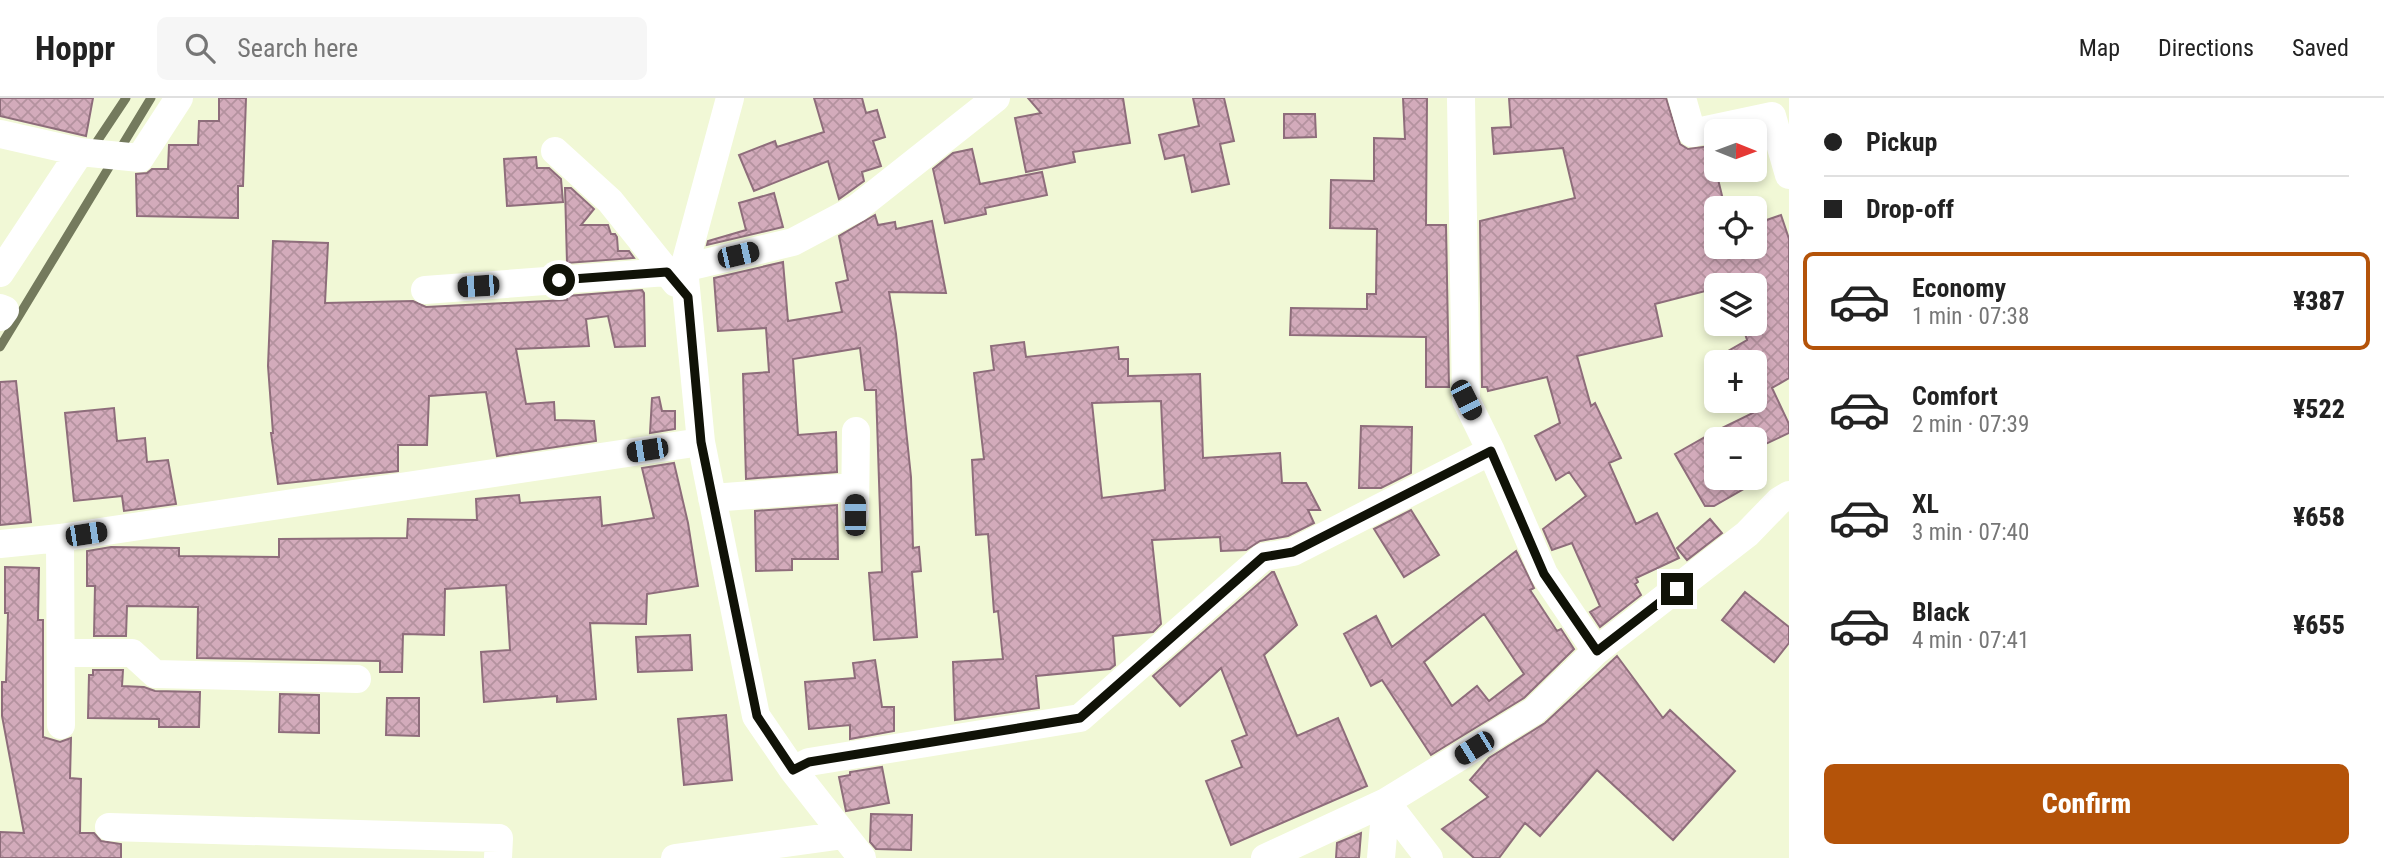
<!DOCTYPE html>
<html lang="en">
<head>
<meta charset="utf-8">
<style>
  :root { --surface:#fff; --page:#f6f6f6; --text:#222; --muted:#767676; --line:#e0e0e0; --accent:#b45309 }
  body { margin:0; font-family:"Roboto Condensed",sans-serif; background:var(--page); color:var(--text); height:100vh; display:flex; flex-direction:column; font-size:26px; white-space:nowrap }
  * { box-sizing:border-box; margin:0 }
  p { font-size:23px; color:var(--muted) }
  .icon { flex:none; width:38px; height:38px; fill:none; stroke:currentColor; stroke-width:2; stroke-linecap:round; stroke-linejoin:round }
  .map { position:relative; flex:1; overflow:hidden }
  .side { display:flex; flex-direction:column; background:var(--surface); width:595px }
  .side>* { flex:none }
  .banner { display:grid; align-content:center; height:154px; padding:0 35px; background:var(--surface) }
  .needle { width:46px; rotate:91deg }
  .tools { position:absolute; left:1704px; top:21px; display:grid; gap:14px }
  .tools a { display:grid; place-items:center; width:63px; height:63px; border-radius:10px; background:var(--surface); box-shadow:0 4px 10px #0003; font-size:35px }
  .end { position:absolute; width:32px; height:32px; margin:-16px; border:9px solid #101207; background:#fff; box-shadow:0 0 0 4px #fff }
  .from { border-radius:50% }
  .car { position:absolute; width:21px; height:42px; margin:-21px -10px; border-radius:9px; box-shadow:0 0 5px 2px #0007; background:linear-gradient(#222 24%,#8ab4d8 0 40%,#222 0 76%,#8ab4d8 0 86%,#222 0) }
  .banner b { display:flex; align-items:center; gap:24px; height:66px; font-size:26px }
  .banner b+b { border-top:2px solid var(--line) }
  .banner i { width:18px; height:18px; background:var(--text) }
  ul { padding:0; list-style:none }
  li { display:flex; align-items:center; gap:21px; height:98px; margin:0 14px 10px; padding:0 21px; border:4px solid transparent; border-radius:10px }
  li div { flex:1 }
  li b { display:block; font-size:26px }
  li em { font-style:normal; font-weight:800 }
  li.current { border-color:var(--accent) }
  li>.icon { width:63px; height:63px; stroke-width:1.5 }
  .button { display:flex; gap:14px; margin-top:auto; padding:14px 35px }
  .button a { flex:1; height:80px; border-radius:10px; background:var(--accent); color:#fff; font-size:28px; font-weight:800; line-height:80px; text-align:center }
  header { display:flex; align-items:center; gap:42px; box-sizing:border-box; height:98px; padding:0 35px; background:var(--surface); border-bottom:2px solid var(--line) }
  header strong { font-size:33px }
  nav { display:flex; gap:38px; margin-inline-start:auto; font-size:24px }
  .search { width:490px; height:63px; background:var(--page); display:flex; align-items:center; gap:18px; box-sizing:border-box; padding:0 24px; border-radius:10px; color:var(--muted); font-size:26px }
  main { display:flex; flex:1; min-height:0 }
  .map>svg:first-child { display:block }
</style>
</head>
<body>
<header>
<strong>Hoppr</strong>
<div class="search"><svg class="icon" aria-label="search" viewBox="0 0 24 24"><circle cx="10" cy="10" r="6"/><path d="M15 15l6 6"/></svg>Search here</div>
<nav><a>Map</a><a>Directions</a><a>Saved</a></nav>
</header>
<main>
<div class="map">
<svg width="1789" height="760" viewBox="0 0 1789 760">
  <defs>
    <pattern id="building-cross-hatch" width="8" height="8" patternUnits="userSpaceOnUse" patternTransform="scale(1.75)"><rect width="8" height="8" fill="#d3abbb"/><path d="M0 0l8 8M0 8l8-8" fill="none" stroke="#b4929f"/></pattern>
  </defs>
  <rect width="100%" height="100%" fill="#f1f8d6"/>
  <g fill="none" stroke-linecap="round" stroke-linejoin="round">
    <path stroke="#747a5d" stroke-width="9" d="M92,51L126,0
      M0,249L151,0"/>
  </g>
  <path fill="url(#building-cross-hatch)" stroke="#8e6d7b" stroke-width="2" fill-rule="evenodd" d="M0,0H93L86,38L0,18Z
    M219,0H246L243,88H238V120L137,118L136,76L147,75L152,71H168L169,47H198L199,23H219Z
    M814,0H862L866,15L877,12L885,39L873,43L881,68L862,74L864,83L839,101L828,63L754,93L739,57L775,43L777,49L824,34Z
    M1028,0H1123L1130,45L1073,54L1075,64L1026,74L1015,20L1041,15Z
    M1193,0H1224L1234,43L1220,46L1229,86L1192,94L1184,57L1165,61L1159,37L1199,28Z
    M1403,0H1427L1426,127H1446L1449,289H1426V239L1290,237L1291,210L1367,211V196H1376L1377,131L1330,130L1331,82L1374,83V40L1405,41Z
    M1509,0H1666L1680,46L1688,51L1710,48L1725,110H1717V149H1755V126L1781,117L1789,141V280L1772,290L1789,326V335L1755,351V341H1717V380H1742L1747,389L1714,408H1705L1675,356L1714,334L1755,314V264H1709L1747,242L1742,226H1755V187H1717V190L1655,206L1662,238L1577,258L1591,308L1595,305L1621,360L1609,365L1636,426L1657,415L1679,460L1636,480L1638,484L1635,486L1641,497L1600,529L1590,514L1600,508L1572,445L1552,452L1543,431L1586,398L1569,374L1556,382L1535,338L1560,325L1547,279L1488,293L1487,289H1482L1480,123L1575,100L1563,50L1494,56L1492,30L1511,29Z
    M1284,16H1315L1316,39L1284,40Z
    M972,51L980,86L1042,74L1047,97L985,110L986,116L945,125L933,71L953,55Z
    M536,59L537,70H549L561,81L563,104L507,108L504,61Z
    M565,90H571L594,111L581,127H608L611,136H615L617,139L618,153H629L634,160L567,165Z
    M774,95L783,129L707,147L708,143L746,132L739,105Z
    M875,117L878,127L895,124L896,131L932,123L946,195L889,194L896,236L911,379L913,450L919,449L921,473L912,474L917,539L874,542L869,475L882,474L876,292H865L860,250L793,261L798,337L836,334L837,374L746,381L743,276L769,274L766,230L718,233L714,180L783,164L788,223L842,214L836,185L848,182L839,138Z
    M273,143L328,145L325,205L413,203L426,209L567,202V198L642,192L644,195L645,248L615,249L608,218L586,221L589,248L516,251L526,306L554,304L555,322L594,323L596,343L497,358L486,294L429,298L427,347H398V373L278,386L271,335H273L268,268Z
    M1024,244L1026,259L1118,249L1119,261H1128V278L1200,276L1203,360L1280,355L1282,385H1306L1320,412H1308L1314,425L1288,438L1260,443L1246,452L1221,453L1220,439L1152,442L1161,526L1153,534L1113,538L1115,567L1110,571L1036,578L1039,610L955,622L953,564L1003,561L998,513L994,514L988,436L976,437L972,362L984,361L974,275L994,272L991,248ZM1161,303L1165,392L1102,400L1092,305Z
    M16,283L31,424L0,427V284Z
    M659,299L662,313H675V331L650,335L652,300Z
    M114,310L117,343L145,340L147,364L168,362L176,406L124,413L122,398L74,403L65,315Z
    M1361,328L1412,329L1411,375L1381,390H1359Z
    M674,365L688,425L698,488L647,496L646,526L590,525L596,601L557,604V598L484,604L481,554L510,552L506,487L445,491L444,537L403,536L402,574H380V563L197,560L198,509L127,508L126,538H94L95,488H87V453L111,449L179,450V458L279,459V441L407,440L408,421L477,422L476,401L519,397L520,405L600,399L602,428L654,420L642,370Z
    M837,407L838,461H792V472L756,473L755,413Z
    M1411,412L1439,457L1404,479L1374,431Z
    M1710,421L1722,435L1687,462L1677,450Z
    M1516,453L1534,490L1530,492L1557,533L1561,531L1574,551L1524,600L1431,657L1382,582L1371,588L1344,536L1376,518L1392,549ZM1484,516L1524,576L1489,603L1477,588L1452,608L1424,564Z
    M5,469L39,470L38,522H43V639L60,644L71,640L70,680L81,681L80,735H94L101,743L121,746V760H0V734L24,735L2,618V584H6L8,515H5Z
    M1272,474H1274L1297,527L1264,557L1297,638L1338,620L1367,688L1231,747L1206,683L1242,669L1232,643L1247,637L1221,570L1180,608L1153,578Z
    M1745,494L1789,529V545L1774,564L1722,522Z
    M690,537L692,572L638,574L636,539Z
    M1617,558L1663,620L1670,612L1735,673L1673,742L1597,672L1540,738L1525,725L1499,760H1474L1442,731L1488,699L1470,682L1489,660L1545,625Z
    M875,562L882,609H894V633L850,641V627L809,631L805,584L855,580L853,565Z
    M93,572H123L122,588L144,589L155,593L200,594L199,629H159V621L88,620L89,577H93Z
    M280,596L319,597V635L279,634Z
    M387,600H419V638L386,637Z
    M726,617L732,682L684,687L678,621Z
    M882,669L889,705L846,713L839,679L850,677V674Z
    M871,716L912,717L911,752L876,751L870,744Z
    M1361,735L1359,760H1336L1337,745Z"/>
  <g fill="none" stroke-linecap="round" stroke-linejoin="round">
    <path stroke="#fff" stroke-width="28" d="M730,0L684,170L701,344L756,618L793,672L862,760
      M1461,0L1466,302L1491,353L1544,476L1596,553
      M1682,0L1692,35L1772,18L1789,77
      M0,36L80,54L0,175
      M555,53L610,103L676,185
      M80,54L140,60L179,0
      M684,170L793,144L857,110L996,0
      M425,192L667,174
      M0,210L5,212L0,219
      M712,400L855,389
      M855,417L856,333
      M60,440L61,627
      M0,446L60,440L701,344
      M61,555H132L155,576L357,581
      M793,672L809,664L1080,620L1263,459L1293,454L1491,353
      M1386,704L1429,760
      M109,729L499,740L498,760
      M675,760L844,737
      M1265,760L1386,704L1534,613L1596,553L1747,436L1779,403L1789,397
      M1381,760L1386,704"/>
  </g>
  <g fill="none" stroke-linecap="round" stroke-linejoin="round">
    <path stroke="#101207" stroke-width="9" d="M559,182L667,174L688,199L701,344L757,618L793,672L809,664L1080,620L1263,459L1293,454L1491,353L1544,476L1597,553L1677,491"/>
  </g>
</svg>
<div class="tools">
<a><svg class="needle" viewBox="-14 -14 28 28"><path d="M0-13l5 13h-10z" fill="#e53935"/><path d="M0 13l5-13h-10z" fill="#767676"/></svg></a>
<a><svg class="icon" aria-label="locate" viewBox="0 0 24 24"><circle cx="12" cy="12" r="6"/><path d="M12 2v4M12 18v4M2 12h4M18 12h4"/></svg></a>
<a><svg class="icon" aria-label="layers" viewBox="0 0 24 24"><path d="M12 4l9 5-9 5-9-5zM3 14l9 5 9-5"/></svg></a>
<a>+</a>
<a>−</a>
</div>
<i class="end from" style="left:559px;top:182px"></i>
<i class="end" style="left:1677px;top:491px"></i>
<i class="car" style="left:738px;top:157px;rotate:77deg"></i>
<i class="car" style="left:478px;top:188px;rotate:266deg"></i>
<i class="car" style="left:1466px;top:302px;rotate:153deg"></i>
<i class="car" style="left:647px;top:352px;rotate:261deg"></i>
<i class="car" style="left:855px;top:417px;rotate:0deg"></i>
<i class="car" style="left:86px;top:436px;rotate:81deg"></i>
<i class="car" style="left:1474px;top:650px;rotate:238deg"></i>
</div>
<section class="side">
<div class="banner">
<b><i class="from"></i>Pickup</b>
<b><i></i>Drop-off</b>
</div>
<ul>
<li class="current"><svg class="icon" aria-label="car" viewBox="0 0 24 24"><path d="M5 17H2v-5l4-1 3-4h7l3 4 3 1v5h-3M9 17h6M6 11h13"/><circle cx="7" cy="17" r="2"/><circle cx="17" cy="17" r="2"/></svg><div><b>Economy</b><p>1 min · 07:38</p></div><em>¥387</em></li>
<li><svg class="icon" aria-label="car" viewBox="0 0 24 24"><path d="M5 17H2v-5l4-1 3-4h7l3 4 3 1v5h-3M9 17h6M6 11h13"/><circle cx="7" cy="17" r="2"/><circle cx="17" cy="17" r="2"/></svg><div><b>Comfort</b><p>2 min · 07:39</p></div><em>¥522</em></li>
<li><svg class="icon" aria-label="car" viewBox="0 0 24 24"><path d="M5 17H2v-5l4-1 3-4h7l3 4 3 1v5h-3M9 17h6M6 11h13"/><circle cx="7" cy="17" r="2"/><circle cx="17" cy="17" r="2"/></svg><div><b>XL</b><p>3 min · 07:40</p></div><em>¥658</em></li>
<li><svg class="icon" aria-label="car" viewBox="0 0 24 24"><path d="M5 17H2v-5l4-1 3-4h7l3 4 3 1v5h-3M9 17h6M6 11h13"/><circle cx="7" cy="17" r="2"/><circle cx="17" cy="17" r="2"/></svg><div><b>Black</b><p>4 min · 07:41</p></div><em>¥655</em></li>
</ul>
<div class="button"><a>Confirm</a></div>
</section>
</main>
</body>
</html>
